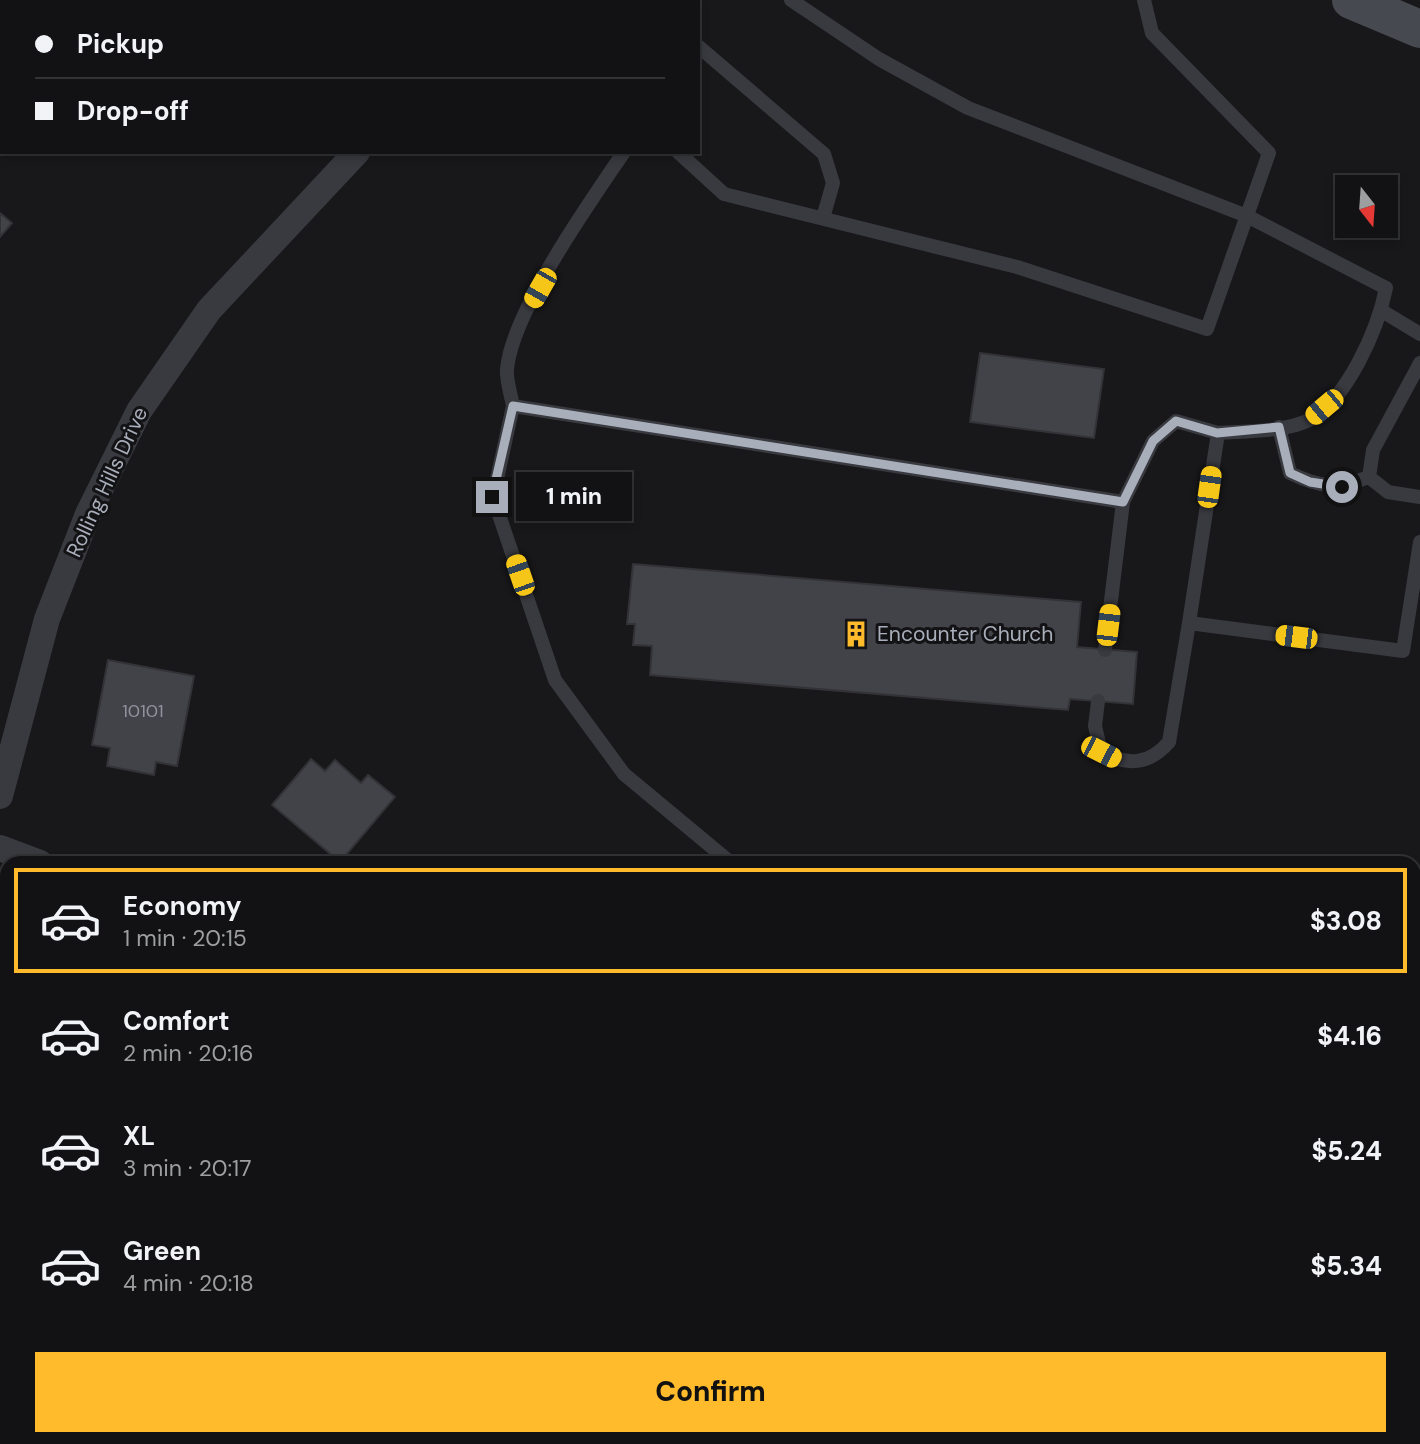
<!DOCTYPE html>
<html lang="en">
<head>
<meta charset="utf-8">
<style>
  :root { --surface:#121214; --page:#1b1b1d; --text:#f1f3f6; --muted:#9c9ea0; --line:#313234; --accent:#ffbb2b }
  body { margin:0; font-family:"DM Sans",sans-serif; background:var(--page); color:var(--text); height:100vh; display:flex; flex-direction:column; font-size:26px; white-space:nowrap }
  * { box-sizing:border-box; margin:0 }
  p { font-size:23px; color:var(--muted) }
  .icon { flex:none; width:38px; height:38px; fill:none; stroke:currentColor; stroke-width:2; stroke-linecap:round; stroke-linejoin:round }
  .map { position:relative; flex:1; overflow:hidden }
  .drawer { position:absolute; left:0px; top:856px; width:1421px; height:590px; display:flex; flex-direction:column; background:var(--surface); border-radius:21px 21px 0 0; box-shadow:0 4px 10px #0003,0 0 0 2px var(--line) }
  .drawer>* { flex:none }
  .hud { position:absolute; left:0px; top:0px; width:700px; height:154px; box-shadow:0 4px 10px #0003,0 0 0 2px var(--line); display:grid; align-content:center; height:154px; padding:0 35px; background:var(--surface) }
  .needle { width:46px; rotate:163deg }
  .controls { position:absolute; left:1335px; top:175px; display:grid; gap:14px }
  .controls a { display:grid; place-items:center; width:63px; height:63px; border-radius:0px; background:var(--surface); box-shadow:0 4px 10px #0003,0 0 0 2px var(--line); font-size:35px }
  .end { position:absolute; width:32px; height:32px; margin:-16px; border:9px solid #a9aebb; background:#111; box-shadow:0 0 0 4px #111 }
  .from { border-radius:50% }
  .bubble { position:absolute; height:49px; border-radius:0px; background:var(--surface); box-shadow:0 4px 10px #0003,0 0 0 2px var(--line); font-size:23px; font-weight:800; line-height:49px; text-align:center }
  .car { position:absolute; width:21px; height:42px; margin:-21px -10px; border-radius:9px; box-shadow:0 0 5px 2px #0007; background:linear-gradient(#f5c518 24%,#345 0 40%,#f5c518 0 76%,#345 0 86%,#f5c518 0) }
  .hud b { display:flex; align-items:center; gap:24px; height:66px; font-size:26px }
  .hud b+b { border-top:2px solid var(--line) }
  .hud i { width:18px; height:18px; background:var(--text) }
  ul { padding:12px 0 0; list-style:none }
  li { display:flex; align-items:center; gap:21px; height:105px; margin:0 14px 10px; padding:0 21px; border:4px solid transparent; border-radius:0px }
  li div { flex:1 }
  li b { display:block; font-size:26px }
  li em { font-style:normal; font-weight:800 }
  li.active { border-color:var(--accent) }
  li>.icon { width:63px; height:63px; stroke-width:1.5 }
  .action { display:flex; gap:14px; margin-top:auto; padding:14px 35px }
  .action a { flex:1; height:80px; border-radius:0px; background:var(--accent); color:#111; font-size:28px; font-weight:800; line-height:80px; text-align:center }
  .map>svg:first-child { display:block }
</style>
</head>
<body>
<div class="map">
<svg width="1420" height="1444" viewBox="0 0 1420 1444">
  <rect width="100%" height="100%" fill="#18181a"/>
  <g fill="none" stroke-linecap="round" stroke-linejoin="round">
    <path stroke="#2d3740" stroke-width="52" d="M1414,901H1420
      M876,1444L878,1438"/>
  </g>
  <path fill="#424348" stroke="#323237" stroke-width="2" d="M0,213L12,223L0,237Z
    M980,353L1104,369L1094,438L970,422Z
    M633,564L1081,602L1077,647L1137,652L1133,704L1070,699L1068,710L650,675L652,646L633,645L635,624H627Z
    M108,660L194,676L177,766L156,762L154,775L107,766L110,748L92,745Z
    M311,759L325,771L335,760L361,783L368,775L395,797L340,862L272,805Z
    M1420,1370V1444H1411L1399,1438H1414V1382Z
    M198,1438H240L222,1444H200Z
    M502,1438H557L559,1444H484Z"/>
  <g fill="none" stroke-linecap="round" stroke-linejoin="round">
    <path stroke="#393a40" stroke-width="14" d="M652,0L653,2
      M791,0L879,59L968,108L1247,216L1386,288C1378,329 1347,400 1309,420C1286,432 1243,431 1218,433L1189,623L1403,651L1420,542
      M698,46L824,154L833,183L823,218
      M624,152C590,202 512,312 507,369C506,380 511,395 513,406L1123,502L1153,441L1176,421L1218,433
      M678,152L724,194L1017,267L1207,329L1269,153L1152,33L1144,0
      M1382,311L1420,334
      M1420,363L1373,450L1369,477L1388,492L1420,497
      M513,406L493,497L555,680L624,774L731,863
      M1279,427L1290,473C1321,488 1337,489 1369,477
      M1105,650L1123,502
      M1098,701L1095,726L1101,752C1128,766 1149,765 1169,742L1189,623"/>
    <path stroke="#393a40" stroke-width="26" d="M504,2L506,0
      M0,796L47,619L88,514L139,411L209,310L357,152
      M0,848L40,863
      M1414,1269L1420,1261
      M373,1438L375,1444
      M1297,1438L1303,1444
      M1273,1444L1278,1438"/>
    <path stroke="#464950" stroke-width="38" d="M1351,0L1420,29"/>
  </g>
  <g fill="none" stroke-linecap="round" stroke-linejoin="round">
    <path stroke="#a9aebb" stroke-width="9" d="M492,497L513,406L1123,502L1153,441L1176,421L1217,433L1279,427L1290,473L1310,482L1342,487"/>
  </g>
  <defs>
    <g id="building-bare" transform="scale(2.1)"><path d="M-4-6H4V6H1V3H-1V6H-4ZM-2.5-4.3h1.7v1.8h-1.7ZM.8-4.3h1.7v1.8H.8ZM-2.5-1h1.7V.8h-1.7ZM.8-1h1.7V.8H.8Z" fill="#ffbb2b" stroke="#131315" stroke-width="2.5" paint-order="stroke"/></g>
  </defs>
  <g fill-rule="evenodd">
    <use href="#building-bare" x="856" y="634"/>
  </g>
  <g text-anchor="middle" stroke-width="6" stroke-linejoin="round" paint-order="stroke">
    <g font-size="18" fill="#8f939e">
      <text x="143" y="717">10101</text>
    </g>
    <g font-size="21" fill="#a9aebb" stroke="#131315">
      <text transform="translate(107 482) rotate(-65)" y="7">Rolling Hills Drive</text>
    </g>
    <g font-size="21" fill="#a9aebb" stroke="#131315" text-anchor="start">
      <text x="877" y="641">Encounter Church</text>
    </g>
  </g>
</svg>
<div class="controls">
<a><svg class="needle" viewBox="-14 -14 28 28"><path d="M0-13l5 13h-10z" fill="#e53935"/><path d="M0 13l5-13h-10z" fill="#9c9ea0"/></svg></a>
</div>
<i class="end from" style="left:1342px;top:487px"></i>
<i class="end" style="left:492px;top:497px"></i>
<div class="bubble" style="left:516px;top:472px;width:116px">1 min</div>
<i class="car" style="left:540px;top:288px;rotate:210deg"></i>
<i class="car" style="left:1324px;top:407px;rotate:230deg"></i>
<i class="car" style="left:1209px;top:487px;rotate:8deg"></i>
<i class="car" style="left:520px;top:575px;rotate:341deg"></i>
<i class="car" style="left:1108px;top:625px;rotate:7deg"></i>
<i class="car" style="left:1296px;top:637px;rotate:277deg"></i>
<i class="car" style="left:1101px;top:752px;rotate:117deg"></i>
<div class="hud">
<b><i class="from"></i>Pickup</b>
<b><i></i>Drop-off</b>
</div>
<section class="drawer">
<ul>
<li class="active"><svg class="icon" aria-label="car" viewBox="0 0 24 24"><path d="M5 17H2v-5l4-1 3-4h7l3 4 3 1v5h-3M9 17h6M6 11h13"/><circle cx="7" cy="17" r="2"/><circle cx="17" cy="17" r="2"/></svg><div><b>Economy</b><p>1 min · 20:15</p></div><em>$3.08</em></li>
<li><svg class="icon" aria-label="car" viewBox="0 0 24 24"><path d="M5 17H2v-5l4-1 3-4h7l3 4 3 1v5h-3M9 17h6M6 11h13"/><circle cx="7" cy="17" r="2"/><circle cx="17" cy="17" r="2"/></svg><div><b>Comfort</b><p>2 min · 20:16</p></div><em>$4.16</em></li>
<li><svg class="icon" aria-label="car" viewBox="0 0 24 24"><path d="M5 17H2v-5l4-1 3-4h7l3 4 3 1v5h-3M9 17h6M6 11h13"/><circle cx="7" cy="17" r="2"/><circle cx="17" cy="17" r="2"/></svg><div><b>XL</b><p>3 min · 20:17</p></div><em>$5.24</em></li>
<li><svg class="icon" aria-label="car" viewBox="0 0 24 24"><path d="M5 17H2v-5l4-1 3-4h7l3 4 3 1v5h-3M9 17h6M6 11h13"/><circle cx="7" cy="17" r="2"/><circle cx="17" cy="17" r="2"/></svg><div><b>Green</b><p>4 min · 20:18</p></div><em>$5.34</em></li>
</ul>
<div class="action"><a>Confirm</a></div>
</section>
</div>
</body>
</html>
